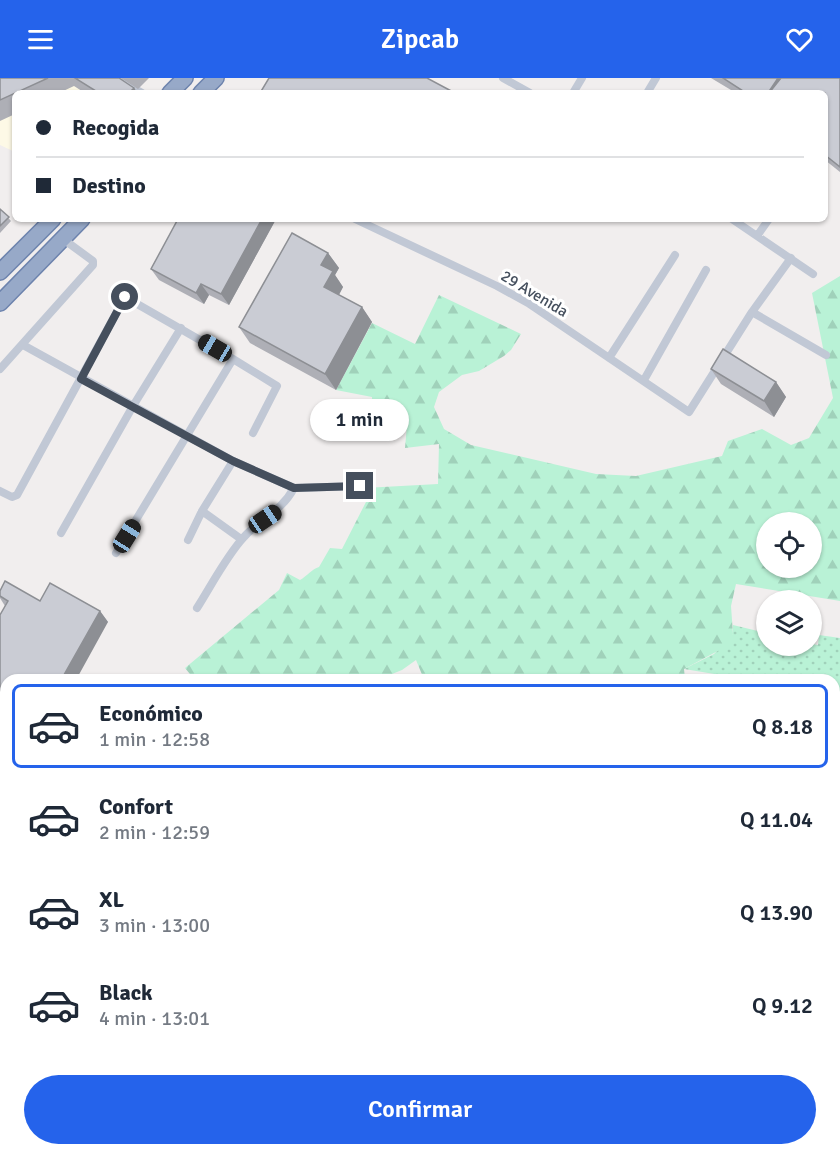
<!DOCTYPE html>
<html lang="es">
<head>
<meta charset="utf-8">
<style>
  :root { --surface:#fff; --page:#f2f2f3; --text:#1f2937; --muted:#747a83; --line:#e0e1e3; --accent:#2563eb }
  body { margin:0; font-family:Signika,sans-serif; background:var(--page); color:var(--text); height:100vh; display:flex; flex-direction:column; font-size:22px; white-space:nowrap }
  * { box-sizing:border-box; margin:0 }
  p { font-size:20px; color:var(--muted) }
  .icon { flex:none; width:33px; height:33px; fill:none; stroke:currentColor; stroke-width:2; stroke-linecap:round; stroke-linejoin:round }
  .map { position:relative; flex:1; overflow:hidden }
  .panel { position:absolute; left:0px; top:596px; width:840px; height:482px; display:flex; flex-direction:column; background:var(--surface); border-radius:18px 18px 0 0; box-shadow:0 2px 4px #0004 }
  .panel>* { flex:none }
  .top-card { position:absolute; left:12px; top:12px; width:816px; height:132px; border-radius:9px; box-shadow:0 2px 4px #0004; display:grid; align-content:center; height:132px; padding:0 24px; background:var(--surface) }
  .fabs { position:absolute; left:756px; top:434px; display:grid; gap:12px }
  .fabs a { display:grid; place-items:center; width:66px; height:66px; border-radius:50%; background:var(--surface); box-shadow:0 2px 4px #0004; font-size:30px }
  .end { position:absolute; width:27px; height:27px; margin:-14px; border:8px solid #454f5d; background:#fff; box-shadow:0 0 0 3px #fff }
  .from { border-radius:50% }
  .bubble { position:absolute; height:42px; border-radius:21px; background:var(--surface); box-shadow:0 2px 4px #0004; font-size:20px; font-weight:600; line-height:42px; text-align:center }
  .car { position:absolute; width:18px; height:36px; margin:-18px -9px; border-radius:8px; box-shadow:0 0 4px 2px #0007; background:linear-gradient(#222 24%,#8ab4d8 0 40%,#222 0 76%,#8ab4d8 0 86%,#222 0) }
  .top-card b { display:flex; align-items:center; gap:21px; height:57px; font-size:22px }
  .top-card b+b { border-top:2px solid var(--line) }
  .top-card i { width:15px; height:15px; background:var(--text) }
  ul { padding:10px 0 0; list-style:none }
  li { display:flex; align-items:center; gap:18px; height:84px; margin:0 12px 9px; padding:0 12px; border:3px solid transparent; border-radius:9px }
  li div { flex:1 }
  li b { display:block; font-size:22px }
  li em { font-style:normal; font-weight:600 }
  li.selected { border-color:var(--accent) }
  li>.icon { width:54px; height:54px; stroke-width:1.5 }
  .action { display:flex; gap:12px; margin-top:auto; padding:12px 24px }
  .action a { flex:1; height:69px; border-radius:36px; background:var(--accent); color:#fff; font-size:24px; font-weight:600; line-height:69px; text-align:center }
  header { display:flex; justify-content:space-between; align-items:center; height:78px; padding:0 24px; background:var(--accent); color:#fff; font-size:27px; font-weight:600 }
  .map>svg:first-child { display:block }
</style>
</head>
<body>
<header><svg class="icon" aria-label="menu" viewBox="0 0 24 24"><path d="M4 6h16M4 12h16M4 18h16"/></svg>Zipcab<svg class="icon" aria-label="heart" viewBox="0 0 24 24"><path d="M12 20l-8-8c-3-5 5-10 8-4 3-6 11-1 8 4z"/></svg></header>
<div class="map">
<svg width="840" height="1076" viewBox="0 0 840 1076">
  <defs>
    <pattern id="grass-dots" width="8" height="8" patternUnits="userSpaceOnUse" patternTransform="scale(1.5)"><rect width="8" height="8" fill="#b9f2d6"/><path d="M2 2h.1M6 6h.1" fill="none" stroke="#a0d1ba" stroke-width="1.8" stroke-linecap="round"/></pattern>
    <pattern id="forest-firs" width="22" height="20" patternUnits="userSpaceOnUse" patternTransform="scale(1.5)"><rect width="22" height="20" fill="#b9f2d6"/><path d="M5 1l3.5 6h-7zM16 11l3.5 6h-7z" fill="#a0d1ba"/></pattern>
  </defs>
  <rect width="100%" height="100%" fill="#f1eeee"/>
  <path fill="#fdf9e6" d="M0,0H105L129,15H15V74L0,67Z"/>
  <path fill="url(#grass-dots)" d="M733,547L766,555V567L812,566L818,567L819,557L840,560V618L834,617V602L745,601L684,591L714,576L733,556Z"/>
  <path fill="url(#forest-firs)" fill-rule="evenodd" d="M840,198V523L736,506L731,528L733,556L729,567L684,591L685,601H422L423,599L416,582L402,592L377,602L194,601L185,590L279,512L287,495L300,502C307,498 312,491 319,489L330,470L342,471L366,424L364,410L438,406L439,366L405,370L407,347L372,345V319L336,312L372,245L415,266L439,217L521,256L511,272L504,278L479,293L462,297L439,314L434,329L444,351L471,367L596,396L636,398L722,378L728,363L762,351L791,367L809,360L833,320L812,215ZM766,444H812V489H766Z
    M6,777V976L0,978V790Z
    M43,1071H146L174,1075L230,1071L224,1076H53Z"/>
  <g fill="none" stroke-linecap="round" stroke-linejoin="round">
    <g stroke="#6d83ad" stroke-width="18">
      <path id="trunk" d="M170,15L185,0
        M201,15L216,0
        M0,194L53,141
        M0,225L82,141"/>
    </g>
    <path stroke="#c1c8d5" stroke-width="8" d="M116,0L142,15
      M503,0L530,15
      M573,15L582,0
      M647,15L656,0
      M355,141L497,208L528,225L689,334L752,234L791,180
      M732,141L813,196
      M757,158L769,141
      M752,234L826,277
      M23,267L233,383L294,410L360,408
      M609,280L675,177
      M0,291L93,187V183L63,161
      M644,302L706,192
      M0,413L12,419L17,417L125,219L233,281L277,308L253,355
      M202,433L241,461
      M61,455L133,328L181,250
      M188,462L202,433L233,383
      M116,475L233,281
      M197,530C211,508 227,477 244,459C261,440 281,434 294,410
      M834,661L840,662
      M834,758L840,725
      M834,835L840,836
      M834,984L840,985
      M0,1011L6,1013
      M834,1026L840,1019
      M385,1071L390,1076
      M634,1071L639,1076
      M310,1076L315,1071
      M531,1076L536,1071
      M621,1076L626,1071
      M706,1076L711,1071
      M787,1076L792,1071"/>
    <path stroke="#c1c8d5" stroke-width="10" d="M834,924L840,925
      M429,1076L434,1071"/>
    <use href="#trunk" stroke="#97a9c8" stroke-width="15"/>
  </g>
  <path fill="#aeafb6" d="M0,0H119L138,15H85L74,8L59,15H15V36L0,43Z
    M121,0H149L138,11Z
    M711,0H840V94L825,82V15H736Z
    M0,131L11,143L0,155Z
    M178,141H274L275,143L229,227L209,217L204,226L159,202L151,191Z
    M328,175L339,190L335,197L343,209L339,217L362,229L372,244L336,312L250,265L239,249Z
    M711,291L776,304L786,319L774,339L721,306Z
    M0,513L40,523L100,533L108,544L6,602V777L0,790V537L5,528L0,520Z"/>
  <path fill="#8d8f94" d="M778,0H793L768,15Z
    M134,10L138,15H129Z
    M262,141H274L275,143L229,227L221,216Z
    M328,175L339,190L335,197L343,209L335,224L324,209L321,187Z
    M201,206L209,217L204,226L196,215Z
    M362,229L372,244L336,312L325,296Z
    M776,304L786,319L774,339L764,323Z
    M100,533L108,544L76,602H61Z
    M6,737V777L0,790V751Z"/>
  <path fill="#caccd4" stroke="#8d8f94" stroke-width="1.5" d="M0,0H48L0,22Z
    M75,0H119L134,10L129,15H99Z
    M269,0H427L455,15H260Z
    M723,0H778L768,15H746Z
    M781,0H840V89L825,77V15H769Z
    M0,131L9,139L0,148Z
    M178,141H262L221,216L201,206L196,215L151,191Z
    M292,155L328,175L321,187L333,193L324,209L362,229L325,296L239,249Z
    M723,271L776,304L764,323L711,291Z
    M5,503L40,523L50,505L100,533L61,602H6V620L0,616V537L8,523L0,518V513Z
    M0,616L6,620V737L0,751Z"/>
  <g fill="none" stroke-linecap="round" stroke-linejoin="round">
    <path stroke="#454f5d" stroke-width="8" d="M125,219L81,301L233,383L294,410L360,408"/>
  </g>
  <g text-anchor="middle" stroke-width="6" stroke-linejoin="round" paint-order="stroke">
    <g font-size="16" fill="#454f5d" stroke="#fff">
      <text transform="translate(535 215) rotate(31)" y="6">29 Avenida</text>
    </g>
  </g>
</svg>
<div class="fabs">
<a><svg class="icon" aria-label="locate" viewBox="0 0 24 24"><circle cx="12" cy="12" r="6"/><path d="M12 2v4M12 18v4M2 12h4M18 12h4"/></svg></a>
<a><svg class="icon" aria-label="layers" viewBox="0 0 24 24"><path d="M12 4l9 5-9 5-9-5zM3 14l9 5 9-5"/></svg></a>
</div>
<i class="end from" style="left:125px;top:219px"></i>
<i class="end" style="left:360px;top:408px"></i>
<div class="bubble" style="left:310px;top:321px;width:99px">1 min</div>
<i class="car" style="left:215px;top:270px;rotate:300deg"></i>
<i class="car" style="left:265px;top:441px;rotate:56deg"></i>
<i class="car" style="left:127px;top:458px;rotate:32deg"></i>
<div class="top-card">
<b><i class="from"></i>Recogida</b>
<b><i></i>Destino</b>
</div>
<section class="panel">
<ul>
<li class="selected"><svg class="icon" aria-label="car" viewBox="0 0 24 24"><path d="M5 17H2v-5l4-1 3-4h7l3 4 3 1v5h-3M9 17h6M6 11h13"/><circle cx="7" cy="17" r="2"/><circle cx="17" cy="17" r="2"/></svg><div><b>Económico</b><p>1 min · 12:58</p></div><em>Q 8.18</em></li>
<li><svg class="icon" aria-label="car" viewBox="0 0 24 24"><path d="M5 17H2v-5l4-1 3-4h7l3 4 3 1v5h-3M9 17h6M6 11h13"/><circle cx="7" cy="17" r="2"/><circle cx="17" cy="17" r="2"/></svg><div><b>Confort</b><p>2 min · 12:59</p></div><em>Q 11.04</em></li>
<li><svg class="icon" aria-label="car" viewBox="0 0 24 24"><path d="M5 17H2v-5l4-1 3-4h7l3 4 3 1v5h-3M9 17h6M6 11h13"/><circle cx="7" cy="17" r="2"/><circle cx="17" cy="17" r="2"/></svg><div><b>XL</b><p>3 min · 13:00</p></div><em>Q 13.90</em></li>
<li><svg class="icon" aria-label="car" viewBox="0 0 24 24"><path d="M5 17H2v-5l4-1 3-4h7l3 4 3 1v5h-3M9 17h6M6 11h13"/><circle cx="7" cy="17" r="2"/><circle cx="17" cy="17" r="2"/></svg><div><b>Black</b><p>4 min · 13:01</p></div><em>Q 9.12</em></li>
</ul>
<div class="action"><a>Confirmar</a></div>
</section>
</div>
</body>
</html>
